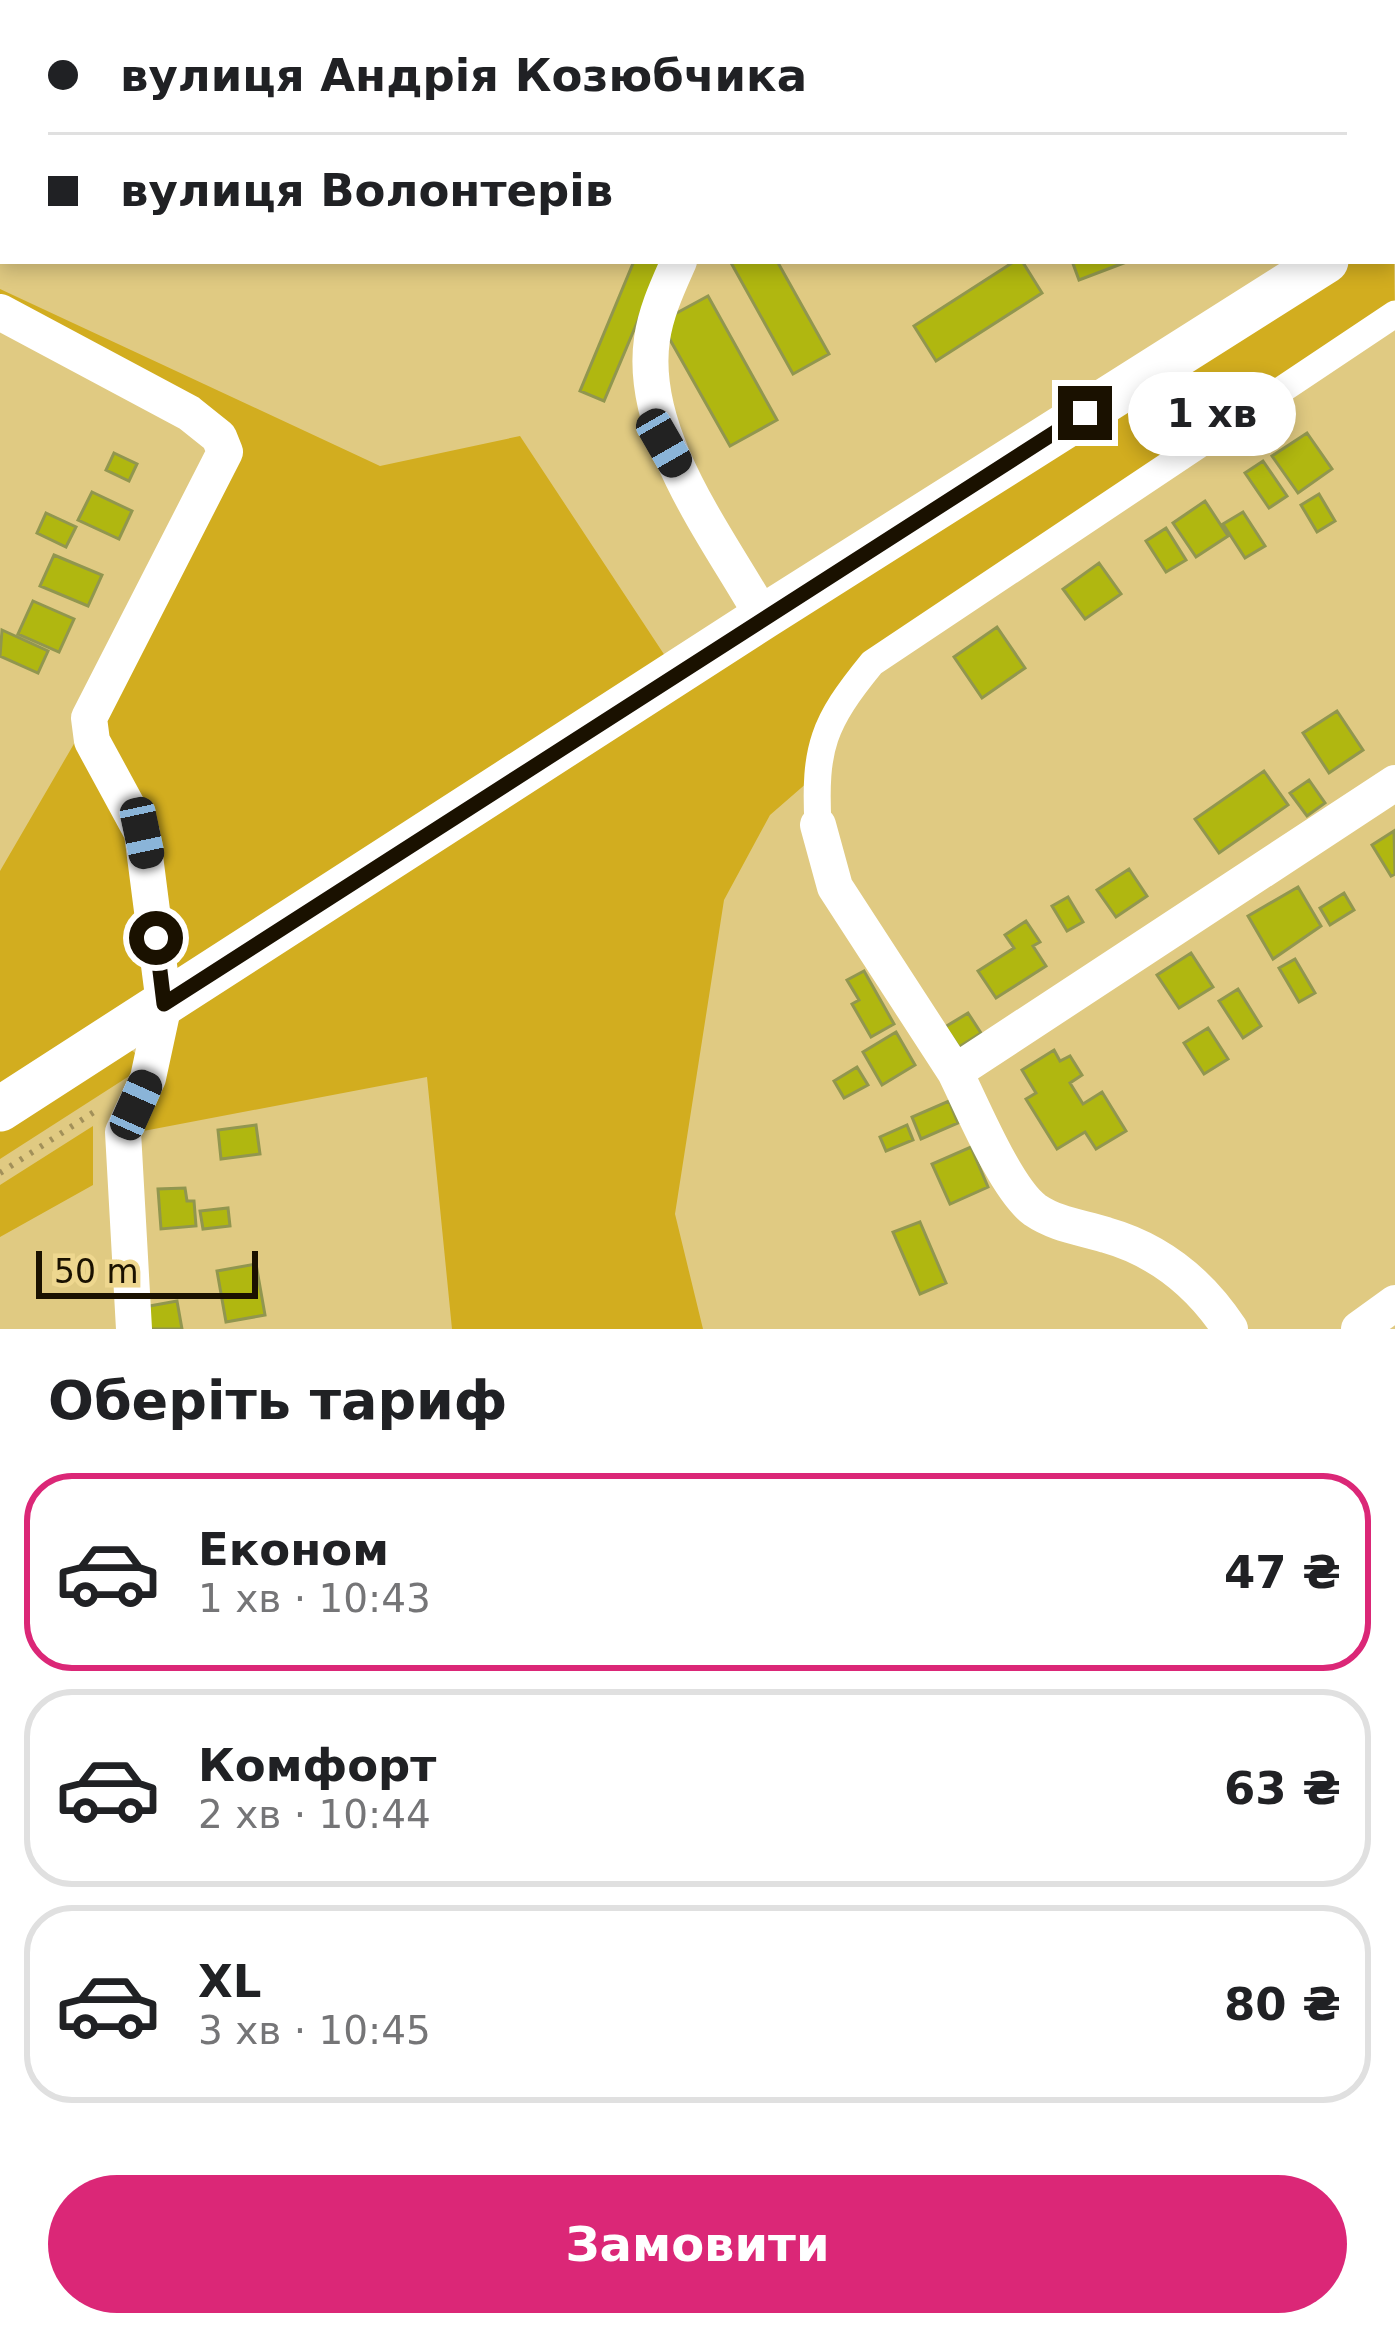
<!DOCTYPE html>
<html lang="uk">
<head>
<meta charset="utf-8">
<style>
  :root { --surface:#fff; --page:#f2f2f2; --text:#202124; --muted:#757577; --line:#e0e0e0; --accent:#db2777 }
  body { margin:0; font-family:"DejaVu Sans",sans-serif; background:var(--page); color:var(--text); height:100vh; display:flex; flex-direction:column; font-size:45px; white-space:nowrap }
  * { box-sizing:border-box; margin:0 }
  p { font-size:39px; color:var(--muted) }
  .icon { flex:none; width:66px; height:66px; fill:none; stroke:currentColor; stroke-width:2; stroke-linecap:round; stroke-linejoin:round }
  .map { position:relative; height:1329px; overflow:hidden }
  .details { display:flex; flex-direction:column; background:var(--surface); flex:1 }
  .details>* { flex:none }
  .top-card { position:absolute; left:0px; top:0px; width:1395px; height:264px; box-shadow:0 6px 18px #0003; display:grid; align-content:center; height:264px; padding:0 48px; background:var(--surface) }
  .scale { position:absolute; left:36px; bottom:30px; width:222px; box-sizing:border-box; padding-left:12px; border:6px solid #1a1100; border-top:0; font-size:33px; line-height:42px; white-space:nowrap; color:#1a1100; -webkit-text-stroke:9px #eed78f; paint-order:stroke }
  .end { position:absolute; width:54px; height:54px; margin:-27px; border:15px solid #1a1100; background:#fff; box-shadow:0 0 0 6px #fff }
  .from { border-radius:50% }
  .bubble { position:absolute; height:84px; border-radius:42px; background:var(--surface); box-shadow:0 6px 18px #0003; font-size:39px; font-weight:600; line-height:84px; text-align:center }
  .car { position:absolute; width:36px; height:72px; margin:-36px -18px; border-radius:15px; box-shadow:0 0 9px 3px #0007; background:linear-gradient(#222 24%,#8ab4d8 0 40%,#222 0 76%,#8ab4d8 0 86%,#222 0) }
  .top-card b { display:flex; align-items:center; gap:42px; height:114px; font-size:45px }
  .top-card b+b { border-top:3px solid var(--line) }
  .top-card i { width:30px; height:30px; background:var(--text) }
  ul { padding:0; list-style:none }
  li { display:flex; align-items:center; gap:36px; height:198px; margin:0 24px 18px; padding:0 24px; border:6px solid var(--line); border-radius:48px }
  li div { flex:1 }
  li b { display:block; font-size:45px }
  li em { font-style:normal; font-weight:600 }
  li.on { border-color:var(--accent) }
  li>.icon { width:108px; height:108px; stroke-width:1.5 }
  h2 { padding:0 48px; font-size:54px; line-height:144px }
  .button { display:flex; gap:24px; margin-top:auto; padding:24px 48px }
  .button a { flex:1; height:138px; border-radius:72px; background:var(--accent); color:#fff; font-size:48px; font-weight:600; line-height:138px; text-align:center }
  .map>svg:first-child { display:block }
</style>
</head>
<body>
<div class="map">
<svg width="1395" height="1329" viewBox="0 0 1395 1329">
  <rect width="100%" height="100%" fill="#e0ca82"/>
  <path fill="#d2ad1f" d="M1392,139L1395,314L872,663L816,775L770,815L724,900L675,1214L703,1329H452L427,1077L133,1133L164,1006L0,1109V871L89,718L225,452L0,312V289L380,466L520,436L677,674L1326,261H1392Z
    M126,1045L135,1053L134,1073L0,1159V1119Z
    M93,1126V1185L0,1237V1185Z"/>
  <path fill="#b0b710" stroke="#91964f" stroke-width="3" d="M116,0H237L114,3Z
    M689,0H822L681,3Z
    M634,261H663L604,401L580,391Z
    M730,261H777L829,354L793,374Z
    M1015,261H1022L1042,293L936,361L914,326Z
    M1072,261H1129L1079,280Z
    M708,296L777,420L730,446L660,322Z
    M1307,433L1332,469L1298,493L1272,456Z
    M114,453L137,464L129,481L106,470Z
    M1263,461L1287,496L1269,508L1245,473Z
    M92,492L132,511L119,539L78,520Z
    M1319,494L1335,521L1317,532L1301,505Z
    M1205,501L1228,536L1196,557L1173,523Z
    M1243,512L1265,546L1245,558L1223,524Z
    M46,513L76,527L66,547L37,533Z
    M1166,528L1186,560L1166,572L1146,541Z
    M54,555L102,575L88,606L40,586Z
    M1099,563L1121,594L1085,619L1063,589Z
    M33,601L74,619L59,652L18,634Z
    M997,627L1025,668L982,698L954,657Z
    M2,630L48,651L38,673L0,656Z
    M1337,711L1363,750L1329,773L1303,733Z
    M1264,771L1288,805L1219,853L1195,819Z
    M1309,780L1325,803L1307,816L1290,793Z
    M1394,831L1395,874L1391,876L1372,845Z
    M1129,869L1147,896L1116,917L1097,890Z
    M1298,887L1321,926L1273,959L1248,916Z
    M1344,893L1354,910L1330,925L1320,908Z
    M1068,897L1083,922L1067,931L1052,906Z
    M1026,921L1040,942L1033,946L1046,966L996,998L978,971L1014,948L1005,935Z
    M1191,953L1213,987L1179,1008L1157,975Z
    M1295,959L1315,993L1299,1002L1279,968Z
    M864,971L894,1024L871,1037L852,1004L859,1000L847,980Z
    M1238,989L1261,1026L1243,1038L1219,1001Z
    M968,1013L981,1033L959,1047L945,1027Z
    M1208,1028L1228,1059L1204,1074L1184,1043Z
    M896,1032L915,1065L882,1085L863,1052Z
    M1054,1050L1060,1061L1070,1056L1082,1075L1070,1083L1083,1104L1102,1092L1126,1131L1096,1149L1085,1132L1057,1149L1026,1099L1036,1093L1022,1070Z
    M857,1067L868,1085L844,1098L834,1081Z
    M949,1101L958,1123L921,1139L912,1117Z
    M256,1125L260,1154L221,1159L218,1130Z
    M907,1125L913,1140L886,1151L880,1137Z
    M971,1147L988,1187L950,1204L932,1164Z
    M185,1188L187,1201H194L196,1226L161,1229L158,1189Z
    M228,1208L230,1226L203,1229L200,1211Z
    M920,1222L946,1283L920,1294L893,1232Z
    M256,1264L265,1315L226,1322L217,1271Z
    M177,1301L182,1329H147L144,1307Z"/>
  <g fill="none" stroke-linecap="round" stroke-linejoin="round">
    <path stroke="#a29059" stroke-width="6" stroke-dasharray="3 9" stroke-linecap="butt" d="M0,1173L94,1112"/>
    <path stroke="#fff" stroke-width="18" d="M0,11L3,5"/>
    <path stroke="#fff" stroke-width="27" d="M818,825C814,747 823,723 872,663L1395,314"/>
    <path stroke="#fff" stroke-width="36" d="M635,0L649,3
      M1275,0L1276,3
      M679,261C668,286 656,311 652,339C638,435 718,537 763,617
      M0,312L189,413L219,437L225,452L89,718L92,741L142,833L164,1004L148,1078L123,1132L134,1329
      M818,825L835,887L955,1072
      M1230,1329C1199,1282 1159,1250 1106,1235C1081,1227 1057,1225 1035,1210C1006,1189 972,1106 955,1072L1395,783
      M1359,1329L1395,1303"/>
    <path stroke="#fff" stroke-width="45" d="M1392,219L1395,217
      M0,1109L763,617L1326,261"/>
  </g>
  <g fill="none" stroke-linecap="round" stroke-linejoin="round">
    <path stroke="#1a1100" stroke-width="15" d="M156,938L164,1004L1085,413"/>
  </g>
</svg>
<div class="scale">50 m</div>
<i class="end from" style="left:156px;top:938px"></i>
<i class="end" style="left:1085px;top:413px"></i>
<div class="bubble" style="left:1128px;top:372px;width:168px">1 хв</div>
<i class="car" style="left:664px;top:443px;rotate:150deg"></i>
<i class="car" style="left:142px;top:833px;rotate:168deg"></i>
<i class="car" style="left:136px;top:1105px;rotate:24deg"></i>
<div class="top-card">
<b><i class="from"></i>вулиця Андрія Козюбчика</b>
<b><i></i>вулиця Волонтерів</b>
</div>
</div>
<section class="details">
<h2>Оберіть тариф</h2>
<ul>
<li class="on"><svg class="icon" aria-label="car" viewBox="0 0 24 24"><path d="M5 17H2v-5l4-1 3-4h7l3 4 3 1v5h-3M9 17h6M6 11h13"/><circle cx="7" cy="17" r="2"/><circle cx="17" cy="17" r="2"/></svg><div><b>Економ</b><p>1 хв · 10:43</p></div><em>47 ₴</em></li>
<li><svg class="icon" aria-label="car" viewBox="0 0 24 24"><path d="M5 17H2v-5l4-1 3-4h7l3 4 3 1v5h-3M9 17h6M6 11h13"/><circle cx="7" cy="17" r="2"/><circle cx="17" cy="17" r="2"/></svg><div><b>Комфорт</b><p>2 хв · 10:44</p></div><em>63 ₴</em></li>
<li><svg class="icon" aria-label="car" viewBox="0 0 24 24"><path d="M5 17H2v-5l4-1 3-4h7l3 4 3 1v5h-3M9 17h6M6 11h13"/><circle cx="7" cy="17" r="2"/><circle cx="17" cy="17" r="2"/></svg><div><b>XL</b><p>3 хв · 10:45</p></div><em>80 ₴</em></li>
</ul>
<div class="button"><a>Замовити</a></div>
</section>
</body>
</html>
